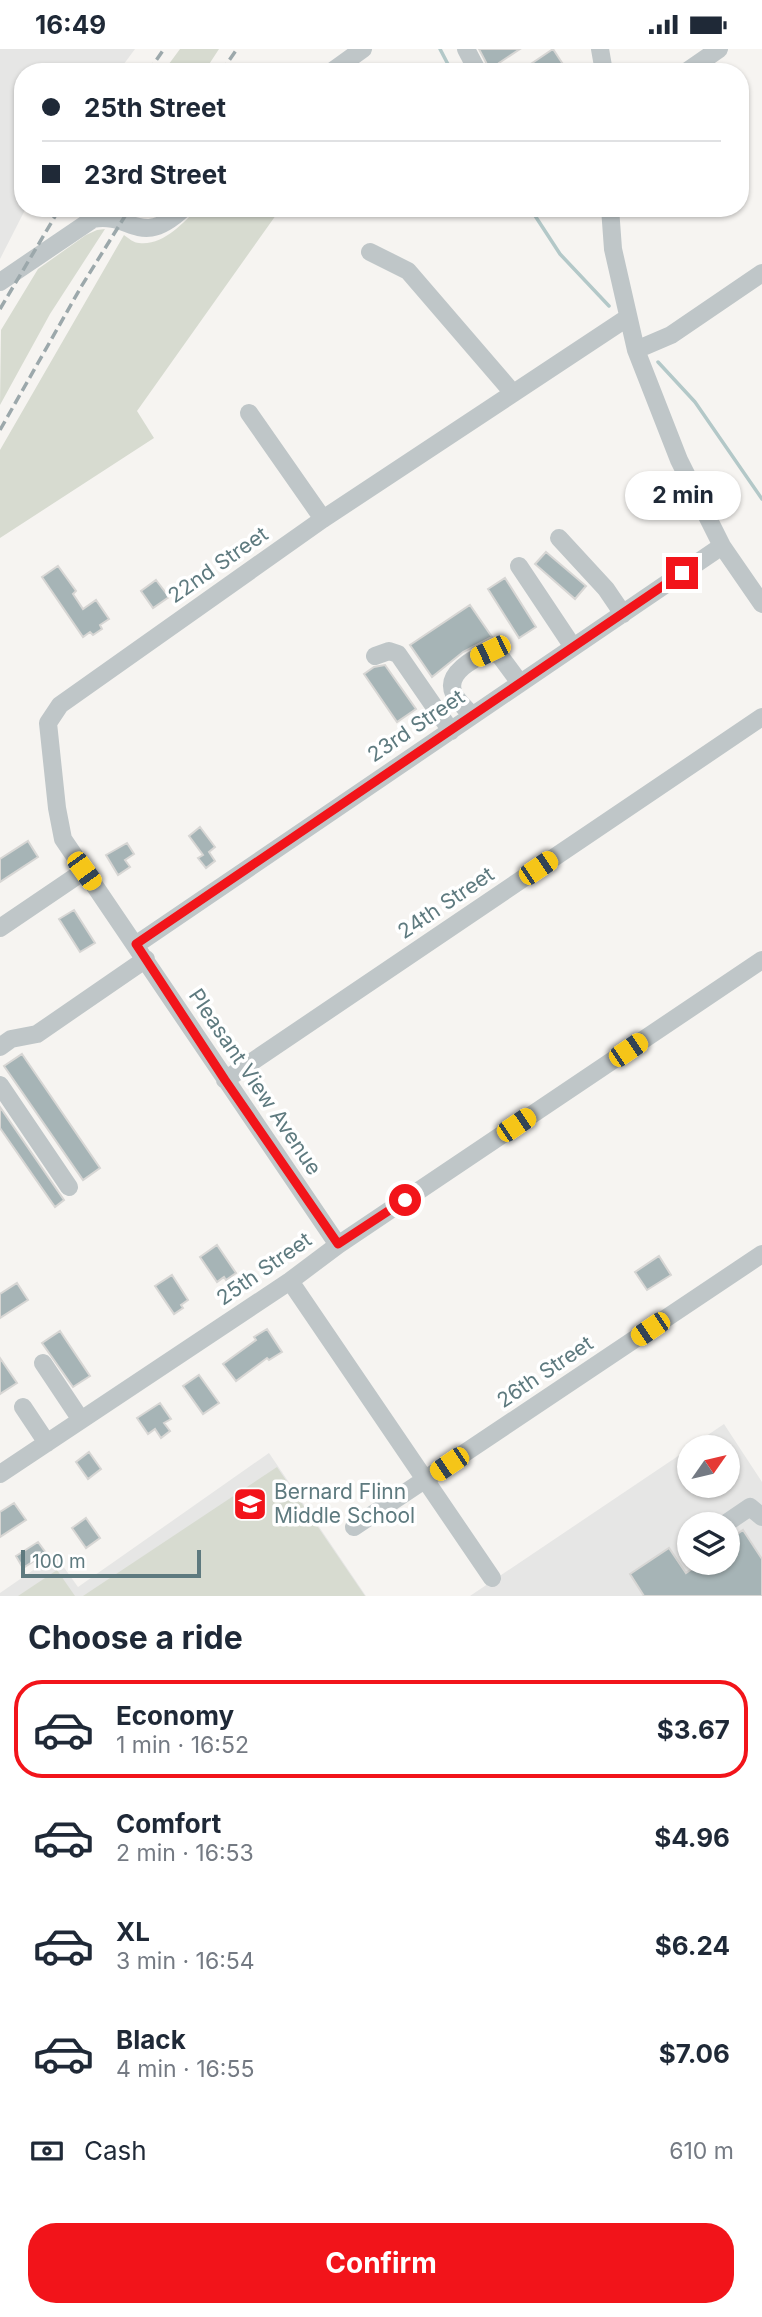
<!DOCTYPE html>
<html lang="en">
<head>
<meta charset="utf-8">
<style>
  :root { --surface:#fff; --page:#f2f2f3; --text:#1f2937; --muted:#747a83; --line:#e0e1e3; --accent:#f2141a }
  body { margin:0; font-family:Inter,sans-serif; background:var(--page); color:var(--text); height:100vh; display:flex; flex-direction:column; font-size:26px; white-space:nowrap }
  * { box-sizing:border-box; margin:0 }
  p { font-size:23px; color:var(--muted) }
  .icon { flex:none; width:38px; height:38px; fill:none; stroke:currentColor; stroke-width:2; stroke-linecap:round; stroke-linejoin:round }
  .map { position:relative; height:1547px; overflow:hidden }
  .details { display:flex; flex-direction:column; background:var(--surface); flex:1 }
  .details>* { flex:none }
  .banner { position:absolute; left:14px; top:14px; width:735px; height:154px; border-radius:28px; box-shadow:0 2px 5px #0004; display:grid; align-content:center; height:154px; padding:0 28px; background:var(--surface) }
  .needle { width:46px; rotate:56deg }
  .buttons { position:absolute; left:677px; top:1386px; display:grid; gap:14px }
  .buttons a { display:grid; place-items:center; width:63px; height:63px; border-radius:50%; background:var(--surface); box-shadow:0 2px 5px #0004; font-size:35px }
  .scale { position:absolute; left:21px; bottom:18px; width:180px; box-sizing:border-box; padding-left:7px; border:4px solid #5e7a7f; border-top:0; font-size:19px; line-height:24px; white-space:nowrap; color:#5e7a7f; -webkit-text-stroke:5px #fff; paint-order:stroke }
  .end { position:absolute; width:32px; height:32px; margin:-16px; border:9px solid #f2141a; background:#fff; box-shadow:0 0 0 4px #fff }
  .from { border-radius:50% }
  .bubble { position:absolute; height:49px; border-radius:24px; background:var(--surface); box-shadow:0 2px 5px #0004; font-size:23px; font-weight:700; line-height:49px; text-align:center }
  .car { position:absolute; width:21px; height:42px; margin:-21px -10px; border-radius:9px; box-shadow:0 0 5px 2px #0007; background:linear-gradient(#f5c518 24%,#345 0 40%,#f5c518 0 76%,#345 0 86%,#f5c518 0) }
  .banner b { display:flex; align-items:center; gap:24px; height:66px; font-size:26px }
  .banner b+b { border-top:2px solid var(--line) }
  .banner i { width:18px; height:18px; background:var(--text) }
  ul { padding:0; list-style:none }
  li { display:flex; align-items:center; gap:21px; height:98px; margin:0 14px 10px; padding:0 14px; border:4px solid transparent; border-radius:28px }
  li div { flex:1 }
  li b { display:block; font-size:26px }
  li em { font-style:normal; font-weight:700 }
  li.current { border-color:var(--accent) }
  li>.icon { width:63px; height:63px; stroke-width:1.5 }
  h2 { padding:0 28px; font-size:32px; line-height:84px }
  .pay { display:flex; align-items:center; gap:18px; height:77px; padding:0 28px; font-size:26px }
  .pay p { margin-inline-start:auto }
  .action { display:flex; gap:14px; margin-top:auto; padding:14px 28px }
  .action a { flex:1; height:80px; border-radius:28px; background:var(--accent); color:#fff; font-size:28px; font-weight:700; line-height:80px; text-align:center }
  .status { display:flex; justify-content:space-between; align-items:center; height:49px; padding:0 35px; background:var(--surface); direction:ltr }
  .status svg { height:19px; fill:currentColor }
  .map>svg:first-child { display:block }
</style>
</head>
<body>
<div class="status"><b>16:49</b><svg viewBox="0 0 49 12"><path d="M0 12V9h3v3zM5 12V6h3v6zM10 12V3h3v9zM15 12V0h3v12zM26 1h20v11H26zM47 4h2v5h-2z"/></svg></div>
<div class="map">
<svg width="762" height="1547" viewBox="0 0 762 1547">
  <rect width="100%" height="100%" fill="#f6f4f1"/>
  <path fill="#e6e6e5" fill-rule="evenodd" d="M0,0H135L118,23H23V159H26L0,210Z
    M724,1375L762,1433V1547H470L690,1399V1437H728V1398H690ZM690,1475H728V1514H690Z
    M269,1404L366,1547H0V1544L55,1506L78,1538Z"/>
  <path fill="#d7dbd0" d="M180,0H219L204,23H163Z
    M198,159H281L137,362L154,389L0,489V401L124,186C128,189 134,194 139,194C163,197 183,174 198,159Z
    M105,180L50,265L0,356L1,281L38,220L86,186L97,181Z
    M277,1418L365,1547H83Z
    M57,1521L75,1547H18Z"/>
  <g fill="none" stroke-linecap="round" stroke-linejoin="round">
    <path stroke="#b3c8c8" stroke-width="3.5" d="M440,0L452,23
      M530,159L560,205L609,257
      M658,313L695,353L762,450"/>
  </g>
  <path fill="#a6b4b6" stroke="#d7d6d4" stroke-width="2" d="M479,0H520L499,14L505,23H491Z
    M553,0L568,23H519Z
    M546,503L586,537L575,550L535,515Z
    M58,517L76,542L73,545L83,560L96,551L109,570L100,576L102,580L93,586L90,583L83,588L42,528Z
    M505,529L536,578L519,589L488,540Z
    M156,531L169,548L153,559L141,542Z
    M470,556L492,588L463,603L432,628L410,596Z
    M385,616L416,660L397,673L364,625L374,618Z
    M200,778L215,798L209,803L215,812L206,819L198,809L203,806L189,787Z
    M28,792L38,808L0,833V810Z
    M127,794L134,805L125,811L130,818L118,826L106,806Z
    M74,861L95,894L80,903L59,870Z
    M22,1005L100,1119L83,1131L4,1017Z
    M0,1058L64,1151L55,1158L0,1079Z
    M217,1196L236,1224L226,1231L224,1228L217,1233L200,1208Z
    M659,1207L671,1226L647,1241L635,1223Z
    M172,1226L188,1251L181,1256L183,1259L174,1265L155,1237Z
    M17,1234L28,1251L0,1269V1245Z
    M267,1280L282,1303L269,1311L267,1309L236,1332L223,1315L256,1291L254,1288Z
    M60,1282L90,1327L73,1338L42,1294Z
    M0,1309L17,1334L0,1345Z
    M199,1326L219,1354L203,1365L183,1337Z
    M160,1354L171,1370L164,1374L170,1382L161,1389L155,1380L148,1385L137,1369Z
    M89,1403L101,1420L88,1430L76,1413Z
    M14,1454L26,1471L0,1488V1463Z
    M86,1469L100,1489L86,1499L72,1479Z
    M743,1481L762,1510V1547H644L630,1525L669,1499L686,1524L700,1514L707,1521L717,1514H728V1506L737,1500L730,1490Z
    M38,1493L46,1504L23,1519L16,1507Z"/>
  <g fill="none" stroke-linecap="round" stroke-linejoin="round">
    <path stroke="#bfc6c8" stroke-width="18" d="M466,0L478,23
      M600,0L604,23
      M331,23L363,0
      M686,23L719,0
      M610,159L613,200L636,301L679,411L722,497L762,555
      M370,203L408,222L513,344
      M0,233L93,170C133,163 139,201 184,159
      M636,301L671,286L762,224
      M249,364L323,470
      M559,489L606,540L623,565
      M519,517L573,598
      M375,607L389,602L398,605L451,682
      M472,667C467,660 458,653 454,645C444,624 475,609 490,602L500,607L520,634
      M0,879L84,822
      M137,895L722,497
      M0,998L11,990L37,985L146,910
      M225,1031L762,668
      M0,1036L69,1138
      M338,1196L63,790L57,759L48,674L60,656L323,470L627,269
      M290,1232L492,1529
      M43,1314L81,1371
      M23,1358L47,1394
      M0,1425L290,1232L338,1196L762,911
      M725,1475L750,1458L762,1468
      M354,1478L762,1205"/>
    <path stroke="#9ca8ab" stroke-width="3.5" stroke-dasharray="10 5" stroke-linecap="butt" d="M148,23L164,0
      M221,23L237,0
      M0,260L60,159
      M0,381L81,238L130,159"/>
  </g>
  <g fill="none" stroke-linecap="round" stroke-linejoin="round">
    <path stroke="#f2141a" stroke-width="9" d="M405,1151L338,1195L225,1031L136,895L682,524"/>
  </g>
  <defs>
    <g id="school-square" transform="scale(1.75)"><rect x="-9" y="-9" width="18" height="18" rx="4" fill="#f2141a" stroke="#fff"/><path d="M0-5L7-2L0 1L-7-2ZM-4 1L0 2.5L4 1V4Q0 6-4 4Z" fill="#fff"/></g>
  </defs>
  <g fill-rule="evenodd">
    <use href="#school-square" x="250" y="1455"/>
  </g>
  <g text-anchor="middle" stroke-width="7" stroke-linejoin="round" paint-order="stroke">
    <g font-size="21" fill="#5e7a7f" stroke="#fff">
      <text transform="translate(218 516) rotate(-35)" y="7">22nd Street</text>
      <text transform="translate(416 677) rotate(-34)" y="7">23rd Street</text>
      <text transform="translate(446 854) rotate(-34)" y="7">24th Street</text>
      <text transform="translate(255 1033) rotate(56)" y="7">Pleasant View Avenue</text>
      <text transform="translate(264 1220) rotate(-35)" y="7">25th Street</text>
      <text transform="translate(545 1323) rotate(-34)" y="7">26th Street</text>
    </g>
    <g font-size="21" fill="#5e7a7f" stroke="#fff" text-anchor="start">
      <text x="274" y="1450">Bernard Flinn<tspan x="274" dy="24">Middle School</tspan></text>
    </g>
  </g>
</svg>
<div class="buttons">
<a><svg class="needle" viewBox="-14 -14 28 28"><path d="M0-13l5 13h-10z" fill="#e53935"/><path d="M0 13l5-13h-10z" fill="#747a83"/></svg></a>
<a><svg class="icon" aria-label="layers" viewBox="0 0 24 24"><path d="M12 4l9 5-9 5-9-5zM3 14l9 5 9-5"/></svg></a>
</div>
<div class="scale">100 m</div>
<i class="end from" style="left:405px;top:1151px"></i>
<i class="end" style="left:682px;top:524px"></i>
<div class="bubble" style="left:625px;top:422px;width:116px">2 min</div>
<i class="car" style="left:490px;top:602px;rotate:244deg"></i>
<i class="car" style="left:538px;top:819px;rotate:56deg"></i>
<i class="car" style="left:84px;top:822px;rotate:144deg"></i>
<i class="car" style="left:628px;top:1001px;rotate:56deg"></i>
<i class="car" style="left:516px;top:1076px;rotate:56deg"></i>
<i class="car" style="left:650px;top:1280px;rotate:236deg"></i>
<i class="car" style="left:449px;top:1415px;rotate:236deg"></i>
<div class="banner">
<b><i class="from"></i>25th Street</b>
<b><i></i>23rd Street</b>
</div>
</div>
<section class="details">
<h2>Choose a ride</h2>
<ul>
<li class="current"><svg class="icon" aria-label="car" viewBox="0 0 24 24"><path d="M5 17H2v-5l4-1 3-4h7l3 4 3 1v5h-3M9 17h6M6 11h13"/><circle cx="7" cy="17" r="2"/><circle cx="17" cy="17" r="2"/></svg><div><b>Economy</b><p>1 min · 16:52</p></div><em>$3.67</em></li>
<li><svg class="icon" aria-label="car" viewBox="0 0 24 24"><path d="M5 17H2v-5l4-1 3-4h7l3 4 3 1v5h-3M9 17h6M6 11h13"/><circle cx="7" cy="17" r="2"/><circle cx="17" cy="17" r="2"/></svg><div><b>Comfort</b><p>2 min · 16:53</p></div><em>$4.96</em></li>
<li><svg class="icon" aria-label="car" viewBox="0 0 24 24"><path d="M5 17H2v-5l4-1 3-4h7l3 4 3 1v5h-3M9 17h6M6 11h13"/><circle cx="7" cy="17" r="2"/><circle cx="17" cy="17" r="2"/></svg><div><b>XL</b><p>3 min · 16:54</p></div><em>$6.24</em></li>
<li><svg class="icon" aria-label="car" viewBox="0 0 24 24"><path d="M5 17H2v-5l4-1 3-4h7l3 4 3 1v5h-3M9 17h6M6 11h13"/><circle cx="7" cy="17" r="2"/><circle cx="17" cy="17" r="2"/></svg><div><b>Black</b><p>4 min · 16:55</p></div><em>$7.06</em></li>
</ul>
<div class="pay"><svg class="icon" aria-label="cash" viewBox="0 0 24 24"><path d="M3 7h18v10H3z"/><circle cx="12" cy="12" r="2"/></svg>Cash<p>610 m</p></div>
<div class="action"><a>Confirm</a></div>
</section>
</body>
</html>
